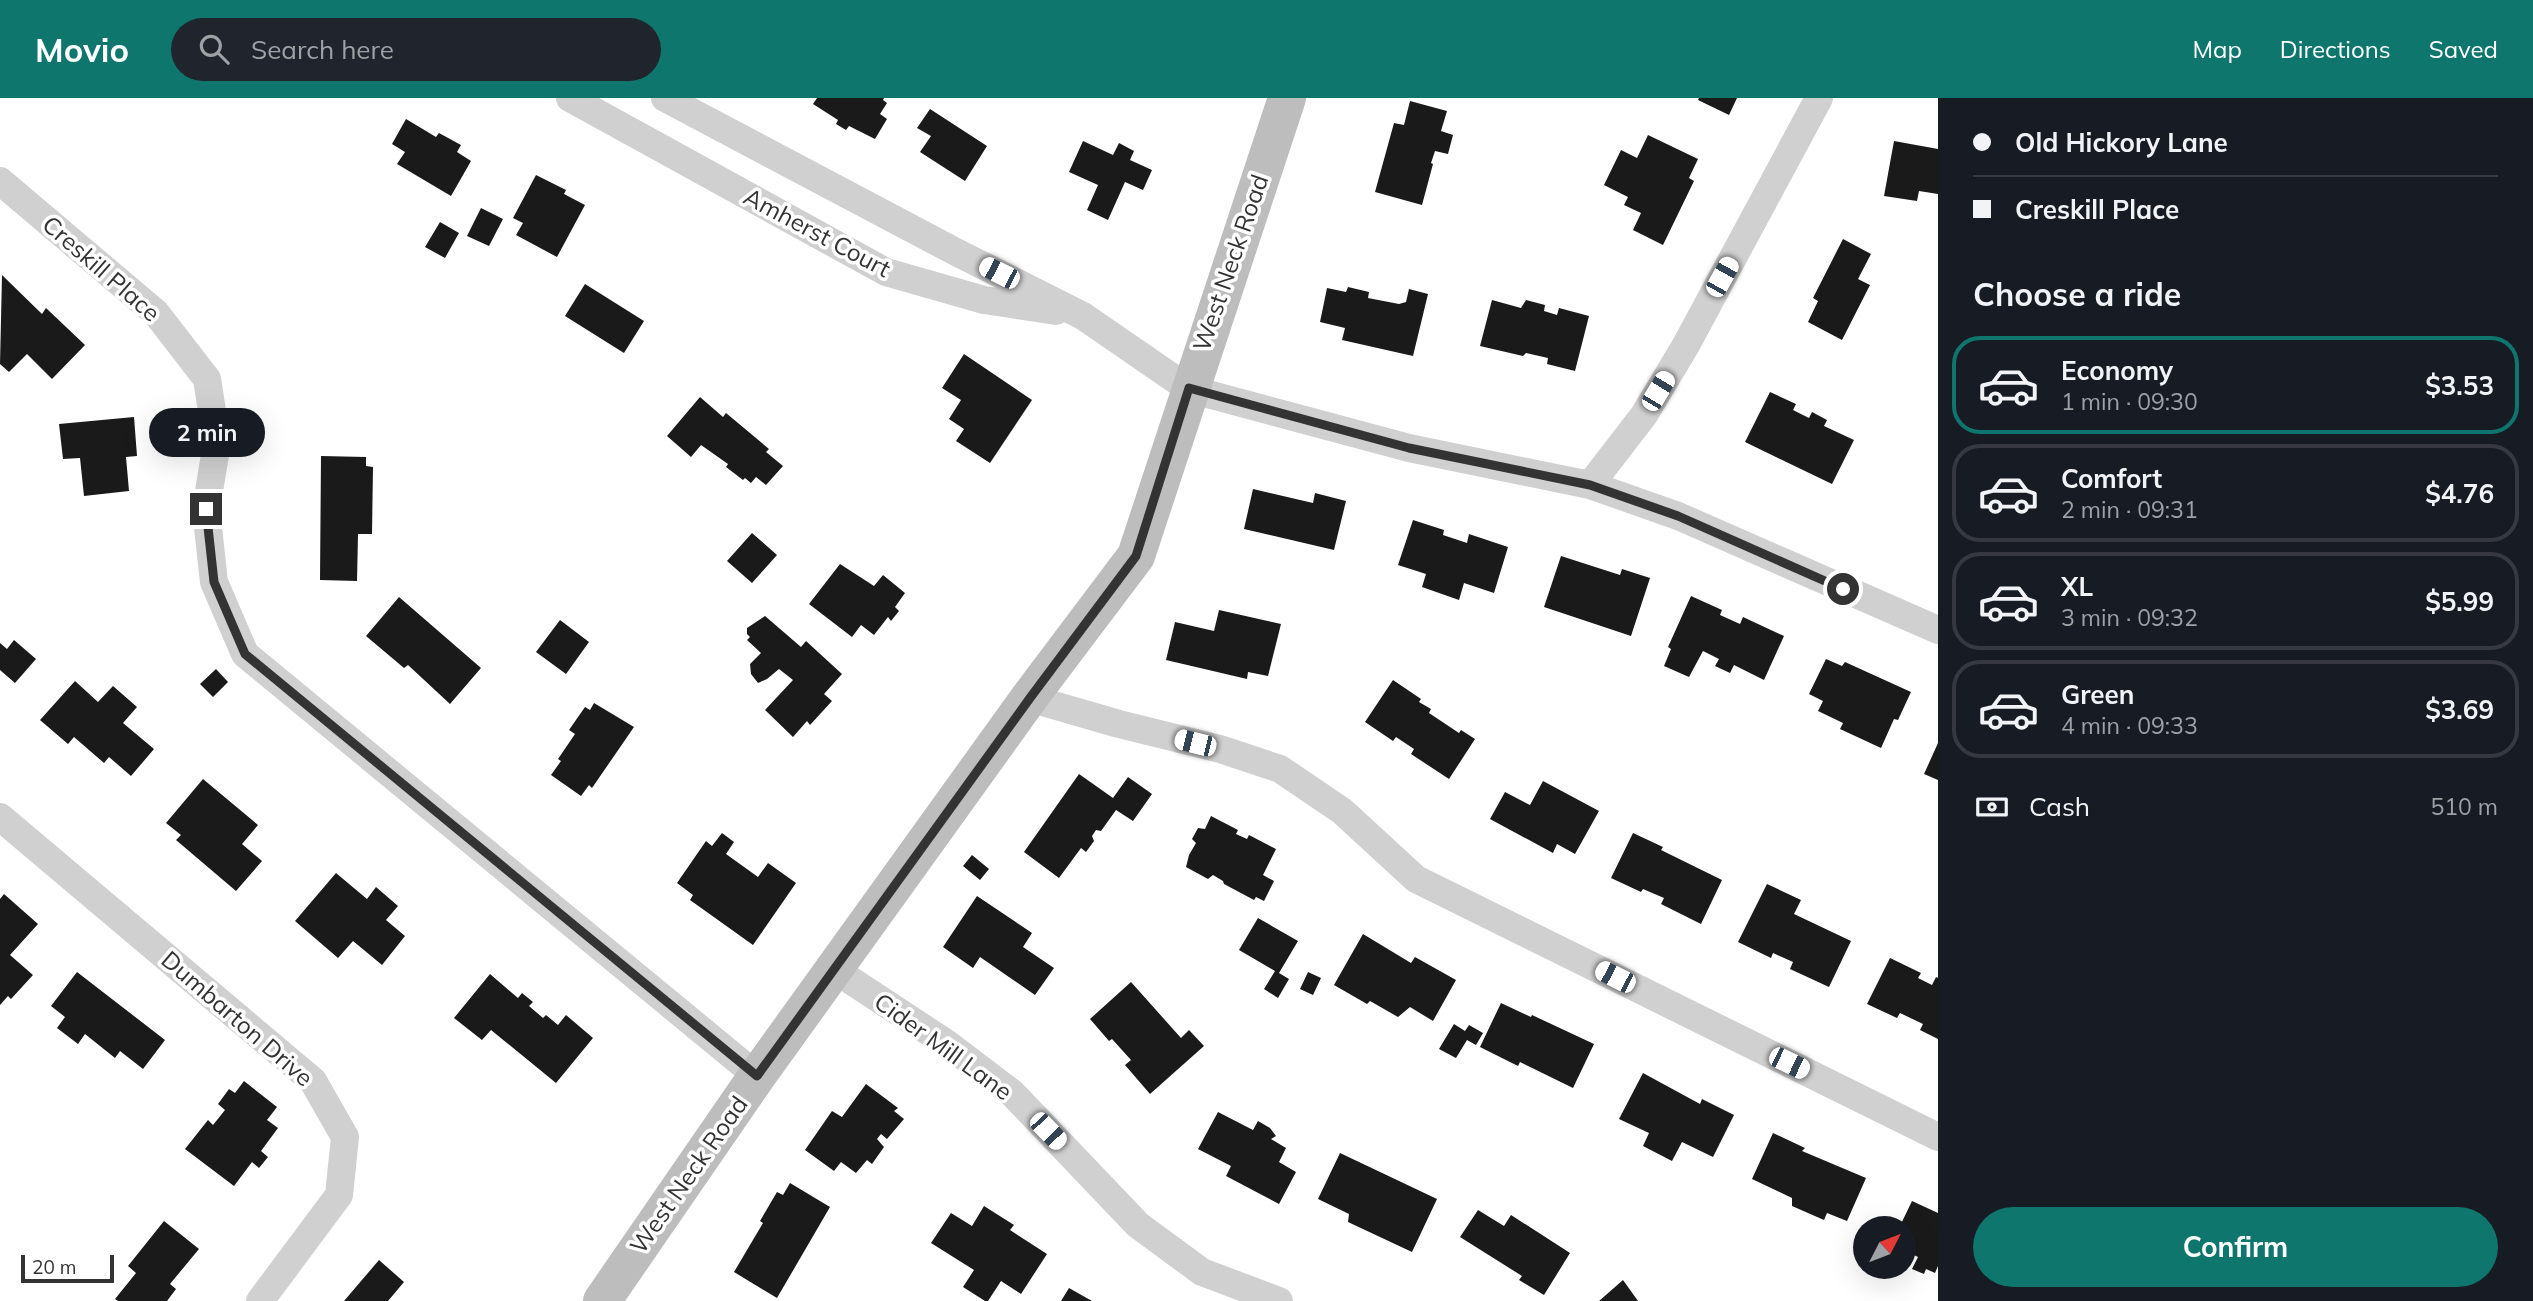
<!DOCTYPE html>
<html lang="en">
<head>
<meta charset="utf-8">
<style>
  :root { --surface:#171b24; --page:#20242c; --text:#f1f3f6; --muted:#9ea1a6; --line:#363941; --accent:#0f766e }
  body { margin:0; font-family:Mulish,sans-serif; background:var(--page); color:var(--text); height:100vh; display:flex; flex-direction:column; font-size:26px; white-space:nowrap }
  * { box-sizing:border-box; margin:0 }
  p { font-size:23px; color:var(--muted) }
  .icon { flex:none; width:38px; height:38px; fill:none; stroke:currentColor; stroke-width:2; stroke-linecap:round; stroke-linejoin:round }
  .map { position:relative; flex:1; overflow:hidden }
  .panel { display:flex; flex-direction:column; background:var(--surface); width:595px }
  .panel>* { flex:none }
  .guide { display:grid; align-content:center; height:154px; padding:0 35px; background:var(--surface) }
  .needle { width:46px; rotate:48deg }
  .fabs { position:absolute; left:1853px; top:1118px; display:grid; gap:14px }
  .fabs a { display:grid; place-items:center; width:63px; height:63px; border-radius:50%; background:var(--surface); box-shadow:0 7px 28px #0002; font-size:35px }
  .scale { position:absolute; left:21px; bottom:18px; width:93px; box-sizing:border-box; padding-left:7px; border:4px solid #333; border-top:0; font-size:19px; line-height:24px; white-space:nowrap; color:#333; -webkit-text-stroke:5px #fff; paint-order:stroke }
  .end { position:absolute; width:32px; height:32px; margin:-16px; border:9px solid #333; background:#fff; box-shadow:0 0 0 4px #fff }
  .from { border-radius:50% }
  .bubble { position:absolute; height:49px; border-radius:24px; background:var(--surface); box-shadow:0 7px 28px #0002; font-size:23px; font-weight:700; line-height:49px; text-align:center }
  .car { position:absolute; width:21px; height:42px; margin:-21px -10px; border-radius:9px; box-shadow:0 0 5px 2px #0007; background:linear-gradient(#fff 24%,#345 0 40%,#fff 0 76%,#345 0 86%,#fff 0) }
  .guide b { display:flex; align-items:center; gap:24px; height:66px; font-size:26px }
  .guide b+b { border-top:2px solid var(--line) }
  .guide i { width:18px; height:18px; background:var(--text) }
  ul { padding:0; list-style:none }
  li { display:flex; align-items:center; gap:21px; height:98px; margin:0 14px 10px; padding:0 21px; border:4px solid var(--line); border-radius:28px }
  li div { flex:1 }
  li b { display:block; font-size:26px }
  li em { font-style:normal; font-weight:700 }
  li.current { border-color:var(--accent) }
  li>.icon { width:63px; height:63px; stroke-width:1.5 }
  h2 { padding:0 35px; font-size:32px; line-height:84px }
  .pay { display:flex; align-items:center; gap:18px; height:77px; padding:0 35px; font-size:26px }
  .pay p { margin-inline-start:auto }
  .primary-button { display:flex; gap:14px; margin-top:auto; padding:14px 35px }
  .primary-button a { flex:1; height:80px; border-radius:42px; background:var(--accent); color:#fff; font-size:28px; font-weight:700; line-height:80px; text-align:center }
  header { display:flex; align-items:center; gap:42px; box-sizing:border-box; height:98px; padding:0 35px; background:var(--accent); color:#fff }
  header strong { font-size:33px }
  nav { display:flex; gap:38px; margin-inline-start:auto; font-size:24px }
  .search { width:490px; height:63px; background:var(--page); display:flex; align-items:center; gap:18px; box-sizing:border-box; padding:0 24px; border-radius:38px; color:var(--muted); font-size:26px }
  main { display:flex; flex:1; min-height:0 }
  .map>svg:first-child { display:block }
</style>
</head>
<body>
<header>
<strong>Movio</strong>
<div class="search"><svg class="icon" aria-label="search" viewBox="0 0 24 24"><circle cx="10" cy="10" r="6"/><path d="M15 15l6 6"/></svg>Search here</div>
<nav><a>Map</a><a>Directions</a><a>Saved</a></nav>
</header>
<main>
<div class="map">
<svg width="1938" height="1203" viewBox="0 0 1938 1203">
  <rect width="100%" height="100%" fill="#fff"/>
  <path fill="#1a1a1a" d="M817,0H884L883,2L887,5L880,16L887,21L875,41L849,28L846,32L836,26L838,22L813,6Z
    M1699,0H1737L1729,17L1698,2Z
    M1410,3L1447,13L1441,33L1453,37L1448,56L1435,53L1431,65L1433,66L1422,107L1375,94L1394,25L1404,27Z
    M930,11L987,48L965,83L920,54L931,38L917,30Z
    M406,21L436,39L439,35L461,47L457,54L471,63L451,98L397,66L405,54L392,46Z
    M1648,37L1698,61L1689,80L1694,83L1663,147L1633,132L1641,115L1624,107L1628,99L1604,87L1621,52L1637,60Z
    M1083,43L1113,57L1119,45L1134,53L1130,62L1152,72L1143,92L1125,84L1108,122L1087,112L1098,87L1069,74Z
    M1894,43L1938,51V96L1919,93L1917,103L1884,98Z
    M536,77L566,92L564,96L585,107L557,159L516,137L523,125L513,120Z
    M481,110L503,121L489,148L467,138Z
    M440,124L459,135L445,160L425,149Z
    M1843,141L1871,156L1858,181L1870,187L1842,242L1808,224L1818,203L1813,200Z
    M2,177L42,216L46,210L85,247L52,281L27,256L9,274L0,266Z
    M585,186L644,223L624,255L565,218Z
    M1348,189L1369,194L1368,200L1399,206L1406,204L1409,191L1428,196L1413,258L1342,242L1345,230L1320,224L1327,190L1346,194Z
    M1492,202L1521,210L1526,202L1545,207L1544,213L1557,217L1559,210L1589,218L1575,273L1547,266L1548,260L1526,255L1523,258L1480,248Z
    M964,256L1032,302L990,365L956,343L964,331L949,321L961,302L942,290Z
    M1770,294L1796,306L1793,312L1809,320L1812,314L1827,322L1824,328L1854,342L1832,386L1745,344Z
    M700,299L723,319L726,315L769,351L766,354L783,368L766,387L756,379L751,385L745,380L743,382L726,369L728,366L701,347L691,359L667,338Z
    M134,319L137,358L126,359L129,393L84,398L80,360L63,361L59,326Z
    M321,358L366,359V368L373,369L372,436H358L357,483L320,482Z
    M1253,391L1313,405L1315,395L1346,403L1334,452L1244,431Z
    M1413,422L1444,432L1443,437L1467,445L1469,436L1508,449L1494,495L1464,485L1459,502L1422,489L1426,476L1398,467Z
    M752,435L777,457L752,485L727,463Z
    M1561,458L1620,477L1622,471L1650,480L1631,538L1544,509Z
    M840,466L874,488L883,477L905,495L895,509L899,513L891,523L888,519L874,537L861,527L852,539L809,506Z
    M1691,498L1722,512L1720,517L1740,526L1743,519L1784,538L1764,582L1734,567L1730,575L1715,568L1719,561L1703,553L1689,579L1664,568L1671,551L1668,549Z
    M399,499L481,570L450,606L408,567L404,570L366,538Z
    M1219,512L1281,526L1268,578L1248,574L1247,581L1166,562L1175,524L1214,533Z
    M765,518L801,549L806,543L842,576L824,596L832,603L810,627L807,623L793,639L765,612L793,582L779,571L767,581L758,585L751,576L750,566L761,555L747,542L750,539L747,536V530Z
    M560,522L589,544L566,576L536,554Z
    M14,542L36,561L15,585L0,572V545L7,551Z
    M1826,561L1842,568L1845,564L1911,594L1898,622L1894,621L1881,650L1840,631L1843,625L1818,613L1823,603L1809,596Z
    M216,571L228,584L213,599L200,586Z
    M1393,582L1421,601L1419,604L1431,611L1429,615L1459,635L1461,632L1475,641L1449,681L1411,656L1414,651L1396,639L1393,643L1365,624Z
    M75,583L98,604L113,588L137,609L123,625L154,651L131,678L109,659L104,665L74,639L68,646L40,622Z
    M594,605L634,629L592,690L589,687L581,698L551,677L561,663L558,661L575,636L569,632L585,609L590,612Z
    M1938,645V682L1924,676Z
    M1079,676L1113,700L1128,679L1152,696L1133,723L1116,712L1101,733L1096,732L1092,738L1094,743L1086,754L1081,750L1059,780L1024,754Z
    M203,681L258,727L242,746L262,763L236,793L176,742L181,737L166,725Z
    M1543,683L1599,713L1575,756L1557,746L1553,755L1490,721L1505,694L1530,707Z
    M1211,718L1238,732L1236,736L1247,741L1249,737L1276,751L1263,777L1274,783L1264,803L1256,799L1254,802L1224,786L1223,783L1213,777L1208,781L1186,769L1189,757L1196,745L1192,741L1198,730L1205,731Z
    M722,735L734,744L726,756L758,779L768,765L796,785L753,847L690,802L693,797L677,785L706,743L712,748Z
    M1633,735L1663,749L1661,752L1722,782L1701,826L1661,806L1664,800L1643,791L1641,794L1611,780Z
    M972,757L989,771L980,782L963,768Z
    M336,775L367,801L376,789L398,808L386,822L405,838L382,867L353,843L338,860L295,823Z
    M1767,786L1801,802L1794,816L1851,843L1829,889L1790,871L1793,864L1773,855L1771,860L1738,844Z
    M4,796L38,826L10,857L33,877L11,901L8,898L0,907V801Z
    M977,798L1032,835L1023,849L1054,870L1035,897L980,859L973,870L943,849Z
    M1258,820L1298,843L1279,875L1289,881L1278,900L1264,891L1275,873L1239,852Z
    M1363,836L1411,865L1415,859L1456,882L1433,923L1410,909L1398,919L1370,903L1367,906L1334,887Z
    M1890,860L1921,875L1918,880L1932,887L1936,879L1938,880V941L1920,932L1923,926L1900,915L1897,920L1867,906Z
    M77,874L165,942L143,971L120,953L115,960L85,936L78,946L57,930L65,919L51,908Z
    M1308,874L1321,880L1313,897L1300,891Z
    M490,876L518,900L522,895L533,904L529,908L543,920L546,917L558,927L566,917L593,940L556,985L491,932L482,942L454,920Z
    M1131,884L1181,940L1189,932L1204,948L1150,996L1125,967L1131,962L1112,941L1109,943L1090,921Z
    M1501,905L1531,919L1532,917L1594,946L1573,990L1520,964L1518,968L1480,949Z
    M1454,926L1465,933L1469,927L1483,935L1476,947L1467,942L1456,960L1439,951Z
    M1643,975L1700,1006L1702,1001L1734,1017L1713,1059L1682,1044L1672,1063L1643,1048L1649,1035L1619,1021Z
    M244,983L277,1009L267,1022L278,1030L261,1053L268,1059L259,1070L252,1064L234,1088L185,1051L208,1022L213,1027L225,1012L218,1006L229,991L235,995Z
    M866,986L898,1010L894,1013L904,1021L887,1041L881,1036L877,1041L884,1049L872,1066L867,1062L856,1075L841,1064L834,1073L805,1052L832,1013L842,1019Z
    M1218,1014L1253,1032L1258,1023L1270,1030L1276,1038L1271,1041L1286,1050L1279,1064L1296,1074L1279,1106L1226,1078L1231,1068L1198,1051Z
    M1773,1035L1805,1050L1802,1053L1866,1080L1847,1123L1827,1115L1824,1122L1792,1108V1100L1752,1081Z
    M1340,1055L1437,1101L1412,1154L1348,1124L1349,1116L1318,1101Z
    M790,1085L830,1109L777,1200L734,1174L763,1125L760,1123L777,1094L783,1097Z
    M1912,1103L1938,1115V1168L1935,1175L1926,1171L1924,1176L1912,1171L1918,1159L1904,1152V1130H1899Z
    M984,1108L1014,1127L1010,1132L1047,1156L1021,1196L1001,1183L988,1203H985L963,1189L974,1172L931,1145L951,1115L972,1128Z
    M1478,1112L1504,1128L1511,1117L1570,1155L1544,1197L1519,1182L1522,1178L1460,1139Z
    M164,1123L199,1151L170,1186L176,1191L167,1203H118L115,1201L136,1175L128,1168Z
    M379,1162L404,1184L388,1203H344Z
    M1623,1182L1638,1203H1599Z
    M1069,1190L1092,1203H1061Z"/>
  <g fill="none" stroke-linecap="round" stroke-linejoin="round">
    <path stroke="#d0d0d0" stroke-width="28" d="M570,0L886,174L984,202L1056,213
      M665,0L956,154L1083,218L1189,291L1409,350L1590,387L1678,418L1938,532
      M0,83L156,215L207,281L217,345L206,411L214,484L245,556L757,978
      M1590,387L1644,317L1686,247L1819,0
      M1029,600L1119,626L1220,651L1280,671L1342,713L1416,781L1938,1039
      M0,719L313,983L345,1039L339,1097L260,1203
      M835,872L946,945L1012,995L1138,1127L1202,1174L1279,1203"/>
    <path stroke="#bdbdbd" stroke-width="38" d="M602,1203L757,978L1029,600L1136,458L1287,0"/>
  </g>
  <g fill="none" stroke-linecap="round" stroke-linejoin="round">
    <path stroke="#333" stroke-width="9" d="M206,411L214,484L245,556L757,978L1030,600L1136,458L1189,290L1409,350L1590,387L1678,418L1843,491"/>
  </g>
  <g text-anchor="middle" stroke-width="7" stroke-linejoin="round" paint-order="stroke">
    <g font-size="24" fill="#333" stroke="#fff">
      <text transform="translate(817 135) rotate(28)" y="8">Amherst Court</text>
      <text transform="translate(1231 165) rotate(-71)" y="8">West Neck Road</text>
      <text transform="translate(101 171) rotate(41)" y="8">Creskill Place</text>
      <text transform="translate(237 921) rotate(41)" y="8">Dumbarton Drive</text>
      <text transform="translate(943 949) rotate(36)" y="8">Cider Mill Lane</text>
      <text transform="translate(689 1077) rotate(-55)" y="8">West Neck Road</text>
    </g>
  </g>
</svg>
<div class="fabs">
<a><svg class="needle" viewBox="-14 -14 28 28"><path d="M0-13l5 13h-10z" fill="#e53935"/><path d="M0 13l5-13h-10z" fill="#9ea1a6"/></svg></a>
</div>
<div class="scale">20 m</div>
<i class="end from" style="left:1843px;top:491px"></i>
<i class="end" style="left:206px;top:411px"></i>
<div class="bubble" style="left:149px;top:310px;width:116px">2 min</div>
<i class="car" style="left:999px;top:175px;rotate:297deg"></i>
<i class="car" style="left:1722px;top:179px;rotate:29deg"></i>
<i class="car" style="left:1658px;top:293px;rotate:31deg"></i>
<i class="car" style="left:1195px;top:645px;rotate:284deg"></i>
<i class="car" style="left:1615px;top:879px;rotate:297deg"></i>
<i class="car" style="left:1789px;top:965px;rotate:116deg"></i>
<i class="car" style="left:1048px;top:1033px;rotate:136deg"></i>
</div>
<section class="panel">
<div class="guide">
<b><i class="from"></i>Old Hickory Lane</b>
<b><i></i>Creskill Place</b>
</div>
<h2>Choose a ride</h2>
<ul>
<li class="current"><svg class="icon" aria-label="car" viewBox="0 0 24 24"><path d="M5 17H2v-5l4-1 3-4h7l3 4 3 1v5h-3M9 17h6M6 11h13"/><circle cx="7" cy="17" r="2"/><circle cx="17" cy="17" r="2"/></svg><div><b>Economy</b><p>1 min · 09:30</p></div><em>$3.53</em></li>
<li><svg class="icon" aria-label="car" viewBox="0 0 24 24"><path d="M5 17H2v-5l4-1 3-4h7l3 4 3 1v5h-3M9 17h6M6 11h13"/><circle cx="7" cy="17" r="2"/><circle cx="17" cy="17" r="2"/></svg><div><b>Comfort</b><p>2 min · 09:31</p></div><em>$4.76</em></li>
<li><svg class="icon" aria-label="car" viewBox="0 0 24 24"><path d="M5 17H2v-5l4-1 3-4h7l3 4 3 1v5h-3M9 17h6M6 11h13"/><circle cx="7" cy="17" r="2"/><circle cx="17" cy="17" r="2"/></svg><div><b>XL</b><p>3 min · 09:32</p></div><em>$5.99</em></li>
<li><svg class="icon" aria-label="car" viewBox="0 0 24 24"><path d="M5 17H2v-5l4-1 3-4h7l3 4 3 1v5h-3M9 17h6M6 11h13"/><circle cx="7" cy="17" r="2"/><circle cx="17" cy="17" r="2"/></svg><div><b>Green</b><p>4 min · 09:33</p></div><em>$3.69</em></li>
</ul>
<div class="pay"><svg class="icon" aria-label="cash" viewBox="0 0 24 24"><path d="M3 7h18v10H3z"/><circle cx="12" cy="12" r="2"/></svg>Cash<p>510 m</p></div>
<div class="primary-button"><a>Confirm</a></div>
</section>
</main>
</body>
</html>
